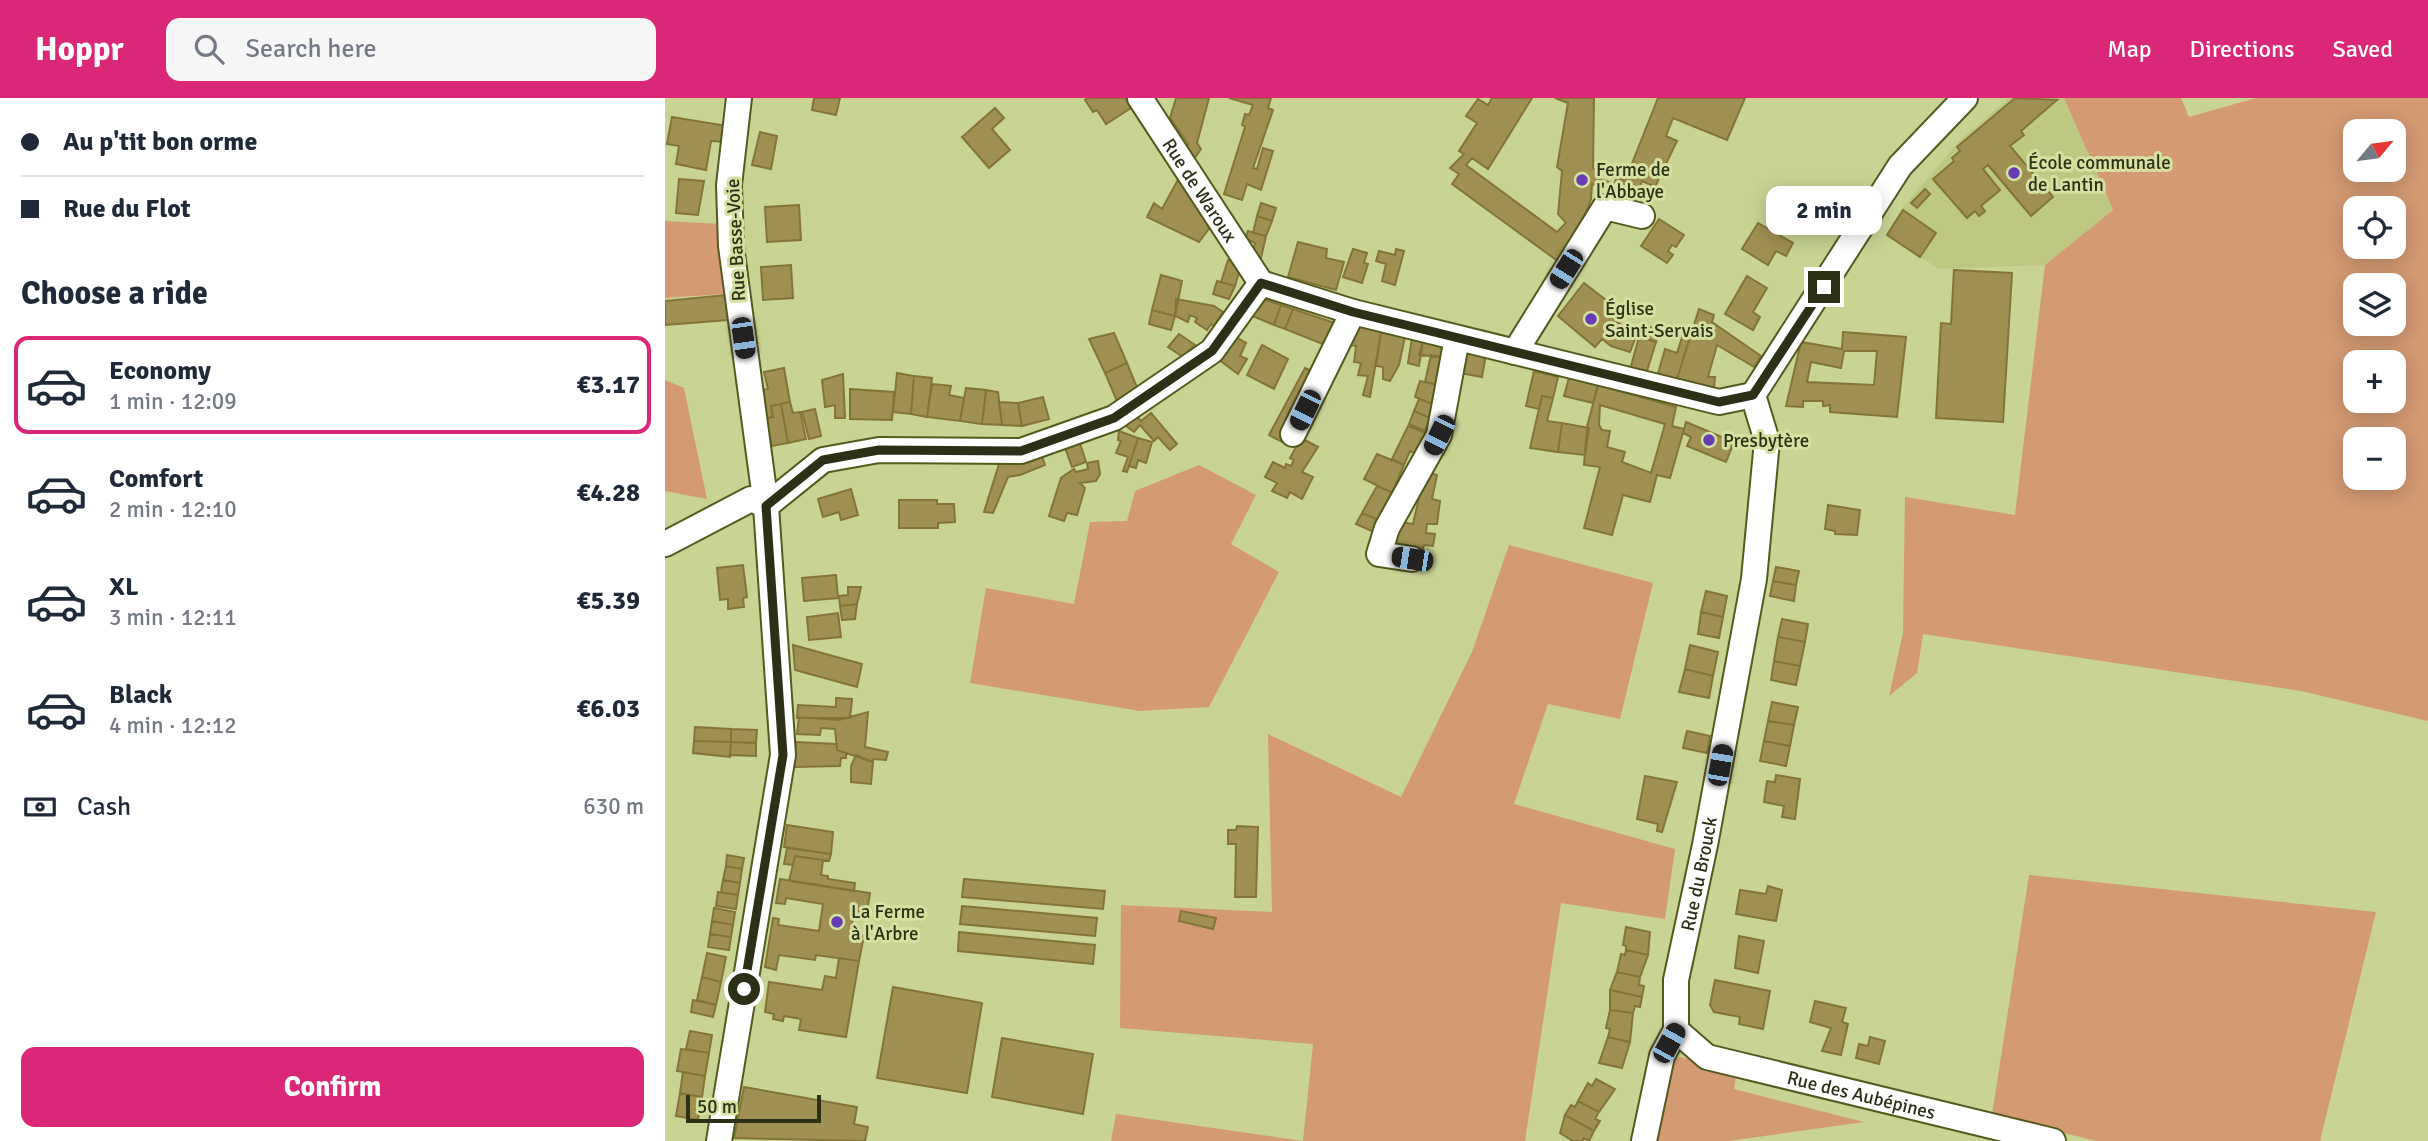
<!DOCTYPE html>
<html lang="en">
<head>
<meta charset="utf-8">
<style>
  :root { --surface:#fff; --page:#f6f6f7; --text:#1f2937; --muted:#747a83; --line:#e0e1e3; --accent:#db2777 }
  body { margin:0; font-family:Signika,sans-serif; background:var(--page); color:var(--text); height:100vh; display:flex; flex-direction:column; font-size:26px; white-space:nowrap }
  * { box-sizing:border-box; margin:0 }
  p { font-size:23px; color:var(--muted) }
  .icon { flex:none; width:38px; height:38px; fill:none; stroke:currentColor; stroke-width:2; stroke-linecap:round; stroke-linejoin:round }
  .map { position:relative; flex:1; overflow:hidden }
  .side { display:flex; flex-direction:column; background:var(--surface); width:665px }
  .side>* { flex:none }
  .top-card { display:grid; align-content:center; height:154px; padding:0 21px; background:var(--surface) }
  .needle { width:46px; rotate:61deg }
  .tools { position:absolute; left:1678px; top:21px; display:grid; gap:14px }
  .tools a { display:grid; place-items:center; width:63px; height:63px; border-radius:14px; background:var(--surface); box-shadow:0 4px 18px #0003; font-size:35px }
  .scale { position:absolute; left:21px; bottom:18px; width:135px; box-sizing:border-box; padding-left:7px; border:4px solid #2c3017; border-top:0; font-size:19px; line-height:24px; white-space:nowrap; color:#2c3017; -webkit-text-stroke:5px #d6e0a1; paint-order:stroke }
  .end { position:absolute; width:32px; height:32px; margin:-16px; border:9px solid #2c3017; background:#fff; box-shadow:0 0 0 4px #fff }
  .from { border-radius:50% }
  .bubble { position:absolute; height:49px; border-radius:14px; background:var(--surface); box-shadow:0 4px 18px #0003; font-size:23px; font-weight:700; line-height:49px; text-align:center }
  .car { position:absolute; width:21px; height:42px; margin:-21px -10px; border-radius:9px; box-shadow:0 0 5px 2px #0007; background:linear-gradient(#222 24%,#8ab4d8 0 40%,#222 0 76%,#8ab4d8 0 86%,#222 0) }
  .top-card b { display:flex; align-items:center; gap:24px; height:66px; font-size:26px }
  .top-card b+b { border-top:2px solid var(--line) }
  .top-card i { width:18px; height:18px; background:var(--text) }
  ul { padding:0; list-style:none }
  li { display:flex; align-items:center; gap:21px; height:98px; margin:0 14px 10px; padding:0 7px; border:4px solid transparent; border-radius:14px }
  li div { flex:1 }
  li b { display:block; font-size:26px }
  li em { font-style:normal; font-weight:700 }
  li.on { border-color:var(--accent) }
  li>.icon { width:63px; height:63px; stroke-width:1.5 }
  h2 { padding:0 21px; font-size:32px; line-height:84px }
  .pay { display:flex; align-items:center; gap:18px; height:77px; padding:0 21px; font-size:26px }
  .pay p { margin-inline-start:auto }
  .cta { display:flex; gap:14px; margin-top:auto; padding:14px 21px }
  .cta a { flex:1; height:80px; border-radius:14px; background:var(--accent); color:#fff; font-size:28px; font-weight:700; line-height:80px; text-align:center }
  header { display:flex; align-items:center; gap:42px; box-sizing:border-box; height:98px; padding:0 35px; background:var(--accent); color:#fff }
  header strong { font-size:33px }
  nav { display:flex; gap:38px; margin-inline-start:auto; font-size:24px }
  .search { width:490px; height:63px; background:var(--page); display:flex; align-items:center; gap:18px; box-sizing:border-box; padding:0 24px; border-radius:14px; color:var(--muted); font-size:26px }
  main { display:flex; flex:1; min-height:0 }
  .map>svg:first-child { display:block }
</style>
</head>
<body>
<header>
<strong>Hoppr</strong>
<div class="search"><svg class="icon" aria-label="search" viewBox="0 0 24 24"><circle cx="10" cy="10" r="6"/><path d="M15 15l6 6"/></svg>Search here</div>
<nav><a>Map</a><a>Directions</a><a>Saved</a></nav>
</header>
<main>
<section class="side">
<div class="top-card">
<b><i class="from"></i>Au p'tit bon orme</b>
<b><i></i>Rue du Flot</b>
</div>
<h2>Choose a ride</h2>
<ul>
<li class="on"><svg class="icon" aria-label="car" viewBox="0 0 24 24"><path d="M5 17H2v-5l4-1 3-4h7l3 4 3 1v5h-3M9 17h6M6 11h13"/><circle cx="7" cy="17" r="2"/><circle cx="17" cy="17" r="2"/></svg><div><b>Economy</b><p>1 min · 12:09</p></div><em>€3.17</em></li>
<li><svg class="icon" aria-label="car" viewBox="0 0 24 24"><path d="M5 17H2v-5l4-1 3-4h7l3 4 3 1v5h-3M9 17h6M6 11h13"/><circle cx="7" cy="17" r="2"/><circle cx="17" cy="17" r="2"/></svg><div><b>Comfort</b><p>2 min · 12:10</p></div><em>€4.28</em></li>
<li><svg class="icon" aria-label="car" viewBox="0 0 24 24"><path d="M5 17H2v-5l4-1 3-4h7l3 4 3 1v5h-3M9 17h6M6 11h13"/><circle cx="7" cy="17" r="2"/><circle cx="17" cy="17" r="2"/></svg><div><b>XL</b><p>3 min · 12:11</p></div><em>€5.39</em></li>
<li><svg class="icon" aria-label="car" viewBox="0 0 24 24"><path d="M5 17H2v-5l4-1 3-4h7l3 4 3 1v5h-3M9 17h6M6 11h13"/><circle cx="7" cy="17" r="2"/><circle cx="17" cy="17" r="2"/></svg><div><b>Black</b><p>4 min · 12:12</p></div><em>€6.03</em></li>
</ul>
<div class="pay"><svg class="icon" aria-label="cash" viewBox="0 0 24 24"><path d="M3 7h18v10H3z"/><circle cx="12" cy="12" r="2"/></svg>Cash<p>630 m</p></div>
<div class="cta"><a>Confirm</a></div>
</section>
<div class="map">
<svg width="1763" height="1043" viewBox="0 0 1763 1043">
  <rect width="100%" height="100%" fill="#c9d394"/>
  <path fill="#bec883" d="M1344,0H1399L1448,112L1380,167L1274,171L1221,137L1238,109L1295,42Z"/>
  <path fill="#d39a73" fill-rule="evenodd" d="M1399,0H1516L1524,19L1591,0H1763V623L1636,593L1258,536L1252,575L1224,598L1238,535L1240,399L1350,417L1380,167L1448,112ZM1690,33H1729V72H1690ZM1690,110H1729V149H1690ZM1690,187H1729V226H1690ZM1690,264H1729V303H1690ZM1690,341H1729V380H1690Z
    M0,123L57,126L61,196L0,200Z
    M0,282L19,290L42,401L0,393Z
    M534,367L591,397L566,446L614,474L544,609L475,613L305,585L321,490L409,506L425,424L462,423L470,393Z
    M844,447L988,485L955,621L883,606L849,706L1010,751L1000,821L896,805L860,1043H446L451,1016L638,1043L648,946L455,930L456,807L607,814L603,636L736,699L807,554Z
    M1364,777L1711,814L1655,1043H1431L1327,1017Z
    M1015,959L1072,972L1069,991L1199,1024L1064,1043H986L1006,963Z"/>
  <path fill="#a09053" stroke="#847438" stroke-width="2" fill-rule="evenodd" d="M149,0H175L171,17L147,12Z
    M422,0H460L466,10L441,26L432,12L428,14L420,2Z
    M511,0H544L532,45L536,51L527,64L518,53L523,46L505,20Z
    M564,0H606L603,10L608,12L588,70L592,71L598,50L608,53L596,92L582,86L577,102L559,96L580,29L577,27L580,16L584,17L588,7Z
    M827,0H867L823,71L807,60L801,67L892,134L901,125L893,116L897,73L892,69L903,5L890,0H929L928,70L936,75L935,81L949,86L952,79L960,83L993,0H1080L1062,42L1008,20L1001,38L1012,43L990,89L977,83L970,103L927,86L926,101L914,132L894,164L787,86L794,76L785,70L799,56L794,53L812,25L801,18L813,1L823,7Z
    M1350,0L1392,2L1356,33L1359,37L1345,48L1388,99L1366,118L1323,67L1318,71L1335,92L1316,108L1320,113L1314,118L1310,113L1302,120L1268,81L1289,63L1287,60L1295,53L1292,49Z
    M330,10L339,20L327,31L345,52L324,70L297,39Z
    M7,19L62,28L59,44L46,43L41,72L11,66L14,48L2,46Z
    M95,34L112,38L106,71L87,67Z
    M514,80L546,128L534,144L482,119L489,105L497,111Z
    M14,81L39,83L33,117L11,115Z
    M1260,91L1265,96L1252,110L1246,105Z
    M596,105L611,110L607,123L592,118Z
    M134,107L136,142L102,144L100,109Z
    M1238,112L1271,135L1255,159L1222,137Z
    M592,118L607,123L601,138L588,135Z
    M994,121L1019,137L1011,149L1007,147L1003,153L1008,157L1002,165L976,148Z
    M1093,125L1128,145L1121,158L1111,153L1103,167L1077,151Z
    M583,133L601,138L596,160L588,154L590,145L580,140Z
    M633,144L662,151L661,160L679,164L671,192L623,179Z
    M688,151L702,155L699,165L703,166L697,185L678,179Z
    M731,151L739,153L730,187L717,183L721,166L711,163L714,153L730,157Z
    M563,162L576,167L570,188L556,184Z
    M126,167L128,200L98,202L96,169Z
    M1289,172L1347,175L1338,324L1271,320L1276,225L1286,226Z
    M496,177L517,183L510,218L487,212Z
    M1082,178L1102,190L1088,214L1095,219L1088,232L1060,216Z
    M552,183L570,188L564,201L548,196Z
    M919,185L959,216L952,224L960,229L963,238L970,241L965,254L946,248L937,241L930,249L893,218Z
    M61,197L63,222L0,227V203Z
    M595,200L616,207L609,227L585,217Z
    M511,201L549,208L558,214L549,228L546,226L542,232L530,224L532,220L525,217L523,224L510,218Z
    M616,207L628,211L620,231L609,227Z
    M628,211L676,227L665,249L620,231Z
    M1034,211L1049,217L1047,224L1096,258L1089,269L1052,247L1043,279H1050L1049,290L1011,284Z
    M487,212L510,218L506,232L484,226Z
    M685,226L716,234L705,299L698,297L703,278L693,277L696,265L689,264L691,248L679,246Z
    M977,227L995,232L991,244L974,239Z
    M1019,233L1026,236L1011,284L992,279L1000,251L1012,255Z
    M716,234L740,239L734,267L725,283L718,281V269L711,268Z
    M1178,234L1241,239L1232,319L1165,314V307L1158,308V303H1138V309L1121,308L1136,244L1177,251ZM1179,253H1212L1209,287L1142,284L1146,264L1176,270Z
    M449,235L462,265L440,275L424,241Z
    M514,236L530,247L518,259L503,249Z
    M571,239L581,245L575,258L582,261L573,276L553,261Z
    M974,239L991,244L981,276L965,272Z
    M747,240L758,242L754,268L743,265Z
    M758,242L781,247L779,259L754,257Z
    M597,247L623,261L609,291L582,277Z
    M793,250L821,256L817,279L789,274Z
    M766,257L779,259L773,287L760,284Z
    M462,265L473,292L452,303L440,275Z
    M119,270L125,304L106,308L108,319L101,320L95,292L103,291L99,274Z
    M640,270L651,275L617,344L604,337Z
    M869,273L893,279L888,300L877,298L874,311L861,308Z
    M232,275L249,278L246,316L228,314Z
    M178,276L180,320H170V307L160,309L157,282Z
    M249,278L267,280L262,319L246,316Z
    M904,280L933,287L928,305L899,298Z
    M755,283L773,287L770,307L750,299Z
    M267,286L286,288L284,297L299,300L295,323L262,319Z
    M933,287L1011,309L1007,328L1019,331L1005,380L992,377L985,404L958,397L947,437L919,430L935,369L919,367L922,329ZM935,307L1000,326L986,375L957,364L960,354L942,349L945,333L937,332L934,327Z
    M301,290L321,292L317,326L295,323Z
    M185,291L229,294L227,322L185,321Z
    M321,292L333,294L337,327L317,326Z
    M877,298L888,300L882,323L897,325L893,354L865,350Z
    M378,299L384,321L357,328L353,305Z
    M754,301L770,307L765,320L749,313Z
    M125,304L128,315L135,314L141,341L123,345L116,306Z
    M334,304L353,305L357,328L337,327Z
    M116,306L123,345L106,348L101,320L108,319L106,308Z
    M150,311L156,338L144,341L137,314Z
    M749,313L765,320L760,333L744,326Z
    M469,315L476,323L486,315L512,346L505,352L493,339L489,343L475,327L469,334L457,325Z
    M1021,324L1069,344L1061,364L1022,348L1026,339L1018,335Z
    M897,325L924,330L920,357L893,354Z
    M743,328L766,337L758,358L745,353L739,367L727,361Z
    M454,333L473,340L462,374L458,373L463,359L451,355L456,343L453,342Z
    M413,339L421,364L407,369L398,344Z
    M473,340L487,344L481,365L473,362L471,370L464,368Z
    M636,340L653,349L637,374L648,379L637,401L625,394L622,400L607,393L612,385L600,379L608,364L620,370L621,366L626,368L629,362L625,360Z
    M375,352L380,367L355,377L343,379L328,415L319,414L334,366H342V360Z
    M712,356L739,367L727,395L699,381Z
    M433,363L435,376L431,383L415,385L420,390L412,417L402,415L399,423L384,418L396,380L409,371L411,374L423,371L422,365Z
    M760,374L772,377L767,401L775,403L772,426H762L761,435L770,436L768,448L759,447L758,451L726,444L730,423L748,426Z
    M712,388L733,397L718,424L697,415Z
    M186,391L193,417L176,422L174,414L158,419L153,401Z
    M234,402H272V406H289L290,424L273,425V430H234Z
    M1163,407L1195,412L1192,437L1170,436V433L1160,431Z
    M697,415L718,424L713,436L691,426Z
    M78,467L82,499L78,500L79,509L63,511V501L55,502L52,470Z
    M1111,469L1134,473L1131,487L1108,483Z
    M171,477L173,500L139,503L137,480Z
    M1108,483L1131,487L1129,503L1105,498Z
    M183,489H196L192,506L175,508L174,498L183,497Z
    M1041,493L1062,498L1058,519L1036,514Z
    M192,506L190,521L177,522L175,508Z
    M1036,514L1058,519L1054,540L1033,536Z
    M173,515L176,539L144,542L142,519Z
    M1117,521L1143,526L1140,544L1113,539Z
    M1113,539L1140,544L1135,568L1109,563Z
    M128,547L197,566L192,589L130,572Z
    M1025,547L1053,554L1048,578L1020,571Z
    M1109,563L1135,568L1131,587L1106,582Z
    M1020,571L1048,578L1044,600L1014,594Z
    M171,600L187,601L185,620H132L133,607L171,609Z
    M1107,604L1133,609L1129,627L1103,623Z
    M203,614L200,649L223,654L221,662L208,661V664L172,652L170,631L156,630L155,637L132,636L134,619L174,622Z
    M1103,623L1129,627L1125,648L1099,643Z
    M30,629L66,631V644L29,643Z
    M66,631L92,632L91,645L66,644Z
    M1022,633L1045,638L1042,655L1018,650Z
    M29,643L66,644L65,659L28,655Z
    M1099,643L1125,648L1121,668L1095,663Z
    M66,644L91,645V658L65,657Z
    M131,644L172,646V652L181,655V660H176L175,668L129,669Z
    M191,657L208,664L206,686L186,684V668Z
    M1111,677L1135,681L1130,721L1117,719L1119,708L1099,704L1102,683L1110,684Z
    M980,678L1012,684L997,734L992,733L993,726L972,721Z
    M122,727L168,734L166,756L119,749Z
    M572,728L593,729L591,799H570L571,746H563V732H571Z
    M122,750L166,756L164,763L130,758L128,767L119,766Z
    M62,757L79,760L77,771L61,768Z
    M130,758L158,762L156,777L163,778V781L190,785L189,793L124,783Z
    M61,768L77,771L75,785L58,782Z
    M115,781L205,795L202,814L189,813L186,835L199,838L194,863L151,857L150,862L114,857L111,872L100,869L108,820L114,821L113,827L154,833L158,806L121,800L120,806L111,805Z
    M299,781L440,793L438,811L297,799Z
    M58,782L75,785L73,797L56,794Z
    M1103,788L1117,792L1111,823L1071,816L1075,792L1101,796Z
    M53,794L73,797L71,811L51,808Z
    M297,808L432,820L430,838L295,826Z
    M49,810L70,814L68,827L47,823Z
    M516,813L551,820L548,831L514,823Z
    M47,823L68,827L66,839L45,836Z
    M961,829L985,834L983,857L961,852V848L958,847Z
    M294,834L430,847L428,866L293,853Z
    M45,836L66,839L64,852L43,849Z
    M1074,838L1099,843L1093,875L1070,870Z
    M961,852L983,857L975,879L952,874L956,856L960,857Z
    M42,855L61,859L56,884L37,879Z
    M174,860L194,863L181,939L134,932L136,921L119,918L118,923L108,921L109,916L100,914L104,884L157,892L160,878L171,880Z
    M952,874L975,879L974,887L979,888L977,899L945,892Z
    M37,879L56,884L51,907L32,902Z
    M1050,882L1105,893L1098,931L1074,926L1075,919L1049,914L1045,907Z
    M228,889L317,905L302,995L212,980Z
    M945,892L977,899L975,909L970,908L968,915L945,912Z
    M28,902L51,907L48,919L26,914Z
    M1150,903L1181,910L1177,924L1183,926L1176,957L1157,953L1166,930L1145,924Z
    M945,912L968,915L965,944L943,939L945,931L941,930Z
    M25,933L47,937L44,955L21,951Z
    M943,939L965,944L957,970L934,965Z
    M1205,939L1220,943L1214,966L1191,960L1194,946L1203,948Z
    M337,940L428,956L418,1016L327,999Z
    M16,951L44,955L40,978L12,973Z
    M18,974L40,978L37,999L15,995Z
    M931,981L950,991L934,1014L913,1003L923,985L927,988Z
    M79,989L192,1009L189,1026L203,1029L200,1043L69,1040Z
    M15,995L37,999L33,1022L11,1018Z
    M913,1003L934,1014L930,1021L935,1023L929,1033L900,1017L906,1007L910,1009Z
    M900,1017L929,1033L924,1043L919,1040L917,1043H908L895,1035Z"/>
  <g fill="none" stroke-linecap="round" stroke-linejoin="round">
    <g stroke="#545a1e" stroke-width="28">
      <g id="minor">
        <path id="s1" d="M475,0L596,185"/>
        <path d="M596,185L688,214L1054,304L1088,297"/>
        <path d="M850,254L940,109L977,118"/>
        <path d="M1088,297L1235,68L1300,0"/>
        <path d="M628,336L688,214"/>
        <path d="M101,408L158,362L214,352L356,353L449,320L547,253L596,185"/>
        <path d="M0,446L86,401L101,408"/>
        <path d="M747,461L714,456L722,430L774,337L792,240"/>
        <path id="s2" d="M1011,932L1042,959L1388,1043"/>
        <path d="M54,1043L118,657L101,408L66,148L64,87L74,0"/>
        <path id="s3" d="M979,1043L997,958L1011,932V882L1040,747L1089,481L1102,343L1088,297"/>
      </g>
    </g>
    <use href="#minor" stroke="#fff" stroke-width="24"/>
  </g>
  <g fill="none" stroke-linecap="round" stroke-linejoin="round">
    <path stroke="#2c3017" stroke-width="9" d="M79,891L118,657L101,408L158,362L214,352L356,353L449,320L547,253L596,185L688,214L1054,304L1088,297L1159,189"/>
  </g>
  <g fill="#663bb3" stroke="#d6e0a1" stroke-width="2.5">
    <circle cx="1349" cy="75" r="7"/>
    <circle cx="917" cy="82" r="7"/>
    <circle cx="926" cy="221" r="7"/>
    <circle cx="1044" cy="342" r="7"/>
    <circle cx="172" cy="824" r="7"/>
  </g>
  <g text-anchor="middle" stroke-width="6" stroke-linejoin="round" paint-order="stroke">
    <g font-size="19" fill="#2c3017" stroke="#d6e0a1" text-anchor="start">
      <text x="1363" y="71">École communale<tspan x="1363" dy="22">de Lantin</tspan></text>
      <text x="931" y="78">Ferme de<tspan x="931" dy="22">l'Abbaye</tspan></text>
      <text x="940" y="217">Église<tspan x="940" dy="22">Saint-Servais</tspan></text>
      <text x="1058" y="349">Presbytère</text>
      <text x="186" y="820">La Ferme<tspan x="186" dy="22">à l'Arbre</tspan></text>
    </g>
    <g font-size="19" fill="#2c3017" stroke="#d6e0a1">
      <text dy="7" stroke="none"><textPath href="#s1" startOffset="110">Rue de Waroux</textPath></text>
      <text transform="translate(70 142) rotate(-93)" y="7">Rue Basse-Voie</text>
      <text dy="7" stroke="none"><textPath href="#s3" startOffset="275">Rue du Brouck</textPath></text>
      <text dy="7" stroke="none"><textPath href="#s2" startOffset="200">Rue des Aubépines</textPath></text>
    </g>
  </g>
</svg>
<div class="tools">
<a><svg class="needle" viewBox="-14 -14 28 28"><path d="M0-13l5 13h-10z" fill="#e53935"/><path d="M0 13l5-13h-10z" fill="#747a83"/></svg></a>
<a><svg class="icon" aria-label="locate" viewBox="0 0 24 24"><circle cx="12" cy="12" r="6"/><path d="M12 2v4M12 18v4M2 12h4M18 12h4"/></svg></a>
<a><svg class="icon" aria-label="layers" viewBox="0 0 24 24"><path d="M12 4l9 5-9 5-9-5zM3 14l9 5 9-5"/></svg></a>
<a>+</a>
<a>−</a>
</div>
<div class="scale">50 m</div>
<i class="end from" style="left:79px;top:891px"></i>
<i class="end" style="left:1159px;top:189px"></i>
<div class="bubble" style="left:1101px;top:88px;width:116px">2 min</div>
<i class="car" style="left:901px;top:171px;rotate:212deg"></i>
<i class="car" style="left:78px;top:240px;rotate:172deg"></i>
<i class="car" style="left:640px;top:312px;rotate:206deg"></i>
<i class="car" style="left:774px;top:337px;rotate:206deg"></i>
<i class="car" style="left:747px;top:461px;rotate:279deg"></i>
<i class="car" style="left:1055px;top:667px;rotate:10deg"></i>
<i class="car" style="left:1004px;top:945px;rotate:29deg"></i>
</div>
</main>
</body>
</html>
